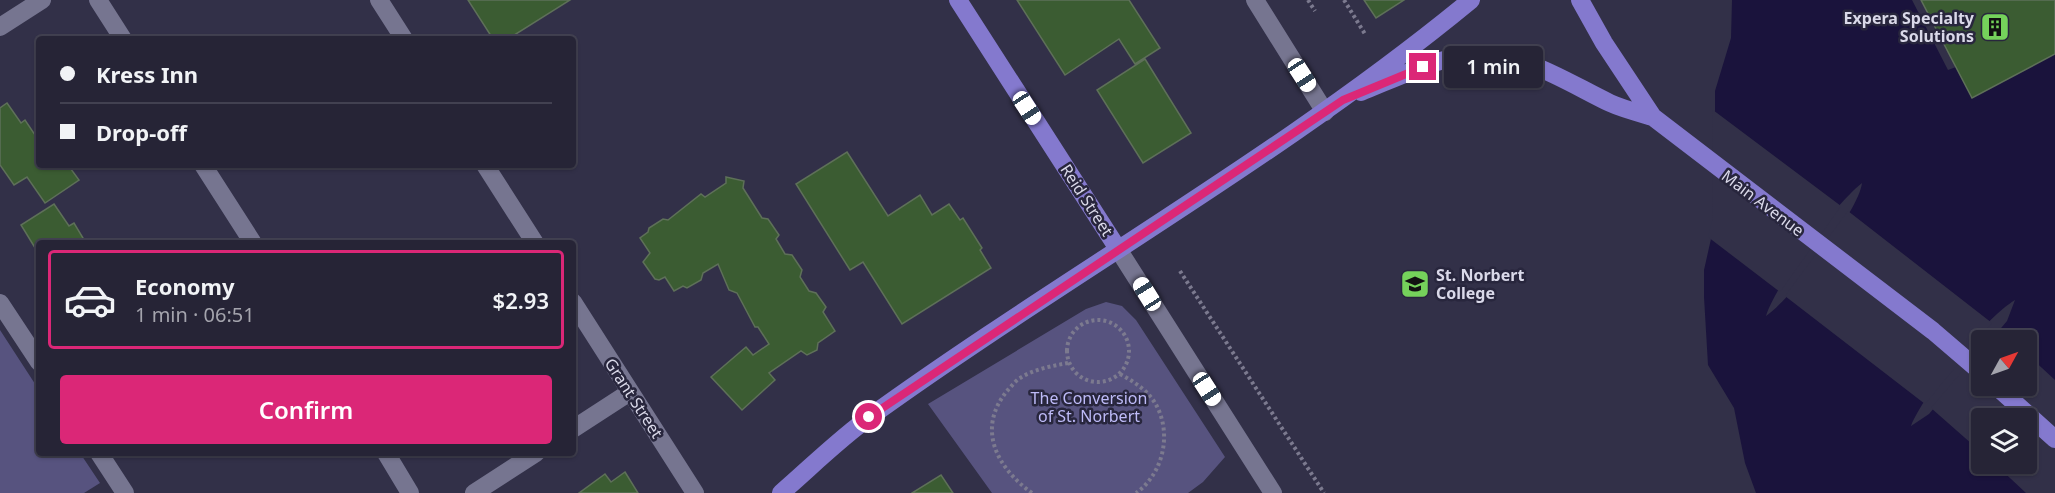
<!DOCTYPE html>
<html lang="en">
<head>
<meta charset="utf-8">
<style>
  :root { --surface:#262436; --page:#2e2c3e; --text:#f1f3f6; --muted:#a4a4ad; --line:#424151; --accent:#db2777 }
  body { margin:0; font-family:"Noto Sans",sans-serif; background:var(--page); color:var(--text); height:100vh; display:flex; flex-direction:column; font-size:22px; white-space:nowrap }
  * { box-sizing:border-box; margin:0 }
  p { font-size:20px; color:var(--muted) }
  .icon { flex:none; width:33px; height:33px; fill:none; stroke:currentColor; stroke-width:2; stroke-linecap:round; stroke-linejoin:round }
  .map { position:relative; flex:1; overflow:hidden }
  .details { position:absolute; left:36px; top:240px; width:540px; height:216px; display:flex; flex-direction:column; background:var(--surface); border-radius:6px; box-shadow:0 2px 4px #0004,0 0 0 2px var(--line) }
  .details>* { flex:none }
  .hud { position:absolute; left:36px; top:36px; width:540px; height:132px; border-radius:6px; box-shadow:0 2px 4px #0004,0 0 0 2px var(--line); display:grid; align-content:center; height:132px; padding:0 24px; background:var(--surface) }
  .needle { width:39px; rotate:50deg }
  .fabs { position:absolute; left:1971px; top:330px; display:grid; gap:12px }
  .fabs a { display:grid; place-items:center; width:66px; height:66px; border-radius:6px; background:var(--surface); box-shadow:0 2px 4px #0004,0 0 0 2px var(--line); font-size:30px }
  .end { position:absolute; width:27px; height:27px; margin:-14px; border:8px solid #db2777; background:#fff; box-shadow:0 0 0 3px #fff }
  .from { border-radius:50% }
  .bubble { position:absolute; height:42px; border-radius:6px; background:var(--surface); box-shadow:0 2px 4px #0004,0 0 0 2px var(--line); font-size:20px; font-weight:600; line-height:42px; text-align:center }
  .car { position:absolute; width:18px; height:36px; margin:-18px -9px; border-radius:8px; box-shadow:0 0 4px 2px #0007; background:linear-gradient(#fff 24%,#345 0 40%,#fff 0 76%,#345 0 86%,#fff 0) }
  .hud b { display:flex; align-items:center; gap:21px; height:57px; font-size:22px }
  .hud b+b { border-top:2px solid var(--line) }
  .hud i { width:15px; height:15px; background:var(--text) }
  ul { padding:10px 0 0; list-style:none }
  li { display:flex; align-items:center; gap:18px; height:99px; margin:0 12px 9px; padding:0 12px; border:3px solid transparent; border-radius:6px }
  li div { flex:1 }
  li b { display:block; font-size:22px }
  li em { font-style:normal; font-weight:600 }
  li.active { border-color:var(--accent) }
  li>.icon { width:54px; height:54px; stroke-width:1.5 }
  .primary-button { display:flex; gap:12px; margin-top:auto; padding:12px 24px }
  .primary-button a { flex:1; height:69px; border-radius:6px; background:var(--accent); color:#fff; font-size:24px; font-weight:600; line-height:69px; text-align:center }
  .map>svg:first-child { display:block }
</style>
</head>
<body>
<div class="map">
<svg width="2055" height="493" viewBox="0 0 2055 493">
  <rect width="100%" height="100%" fill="#323048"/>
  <path fill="#57537f" d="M1106,302L1122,306L1136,320L1225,457L1203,482L1188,493H992L928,404L1086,309Z
    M0,330L39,390V453H80L100,483L84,493H0Z"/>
  <path fill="#1a133c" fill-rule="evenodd" d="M1732,0H1912L1948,70L1956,67L1972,98L2055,54V493H1756L1745,463L1734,408L1708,365L1704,297V270L1715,221V91L1731,38ZM1862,183C1859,211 1790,300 1766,316C1776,284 1835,204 1862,183ZM2015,300L2007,321L1991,340H2026V386H1982L1981,352L1929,414L1911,426C1923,395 1986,317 2015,300ZM1982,418H2026V464H1982Z"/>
  <path fill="#323048" d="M1713,110L1841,206L1780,292L1708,237L1712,221Z
    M1848,211L1992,323L1925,404L1785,296Z
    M1981,349L1982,386H2026L2027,354L2055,380V493H2026L1995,464H2026V418H1982L1981,452L1931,408Z"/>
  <path fill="#3b5c32" stroke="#5e7059" stroke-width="1.5" d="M468,0H570L508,39H493Z
    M1017,0H1129L1160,48L1135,64L1119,39L1065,75Z
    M1364,0H1404L1376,18Z
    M1921,0H2055V54L1972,98Z
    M1145,59L1191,133L1143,163L1097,90Z
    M7,103L21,123L25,120L35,135L39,132V165H68L79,180L45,203L27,177L14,185L0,165V108Z
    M847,152L888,216L920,195L932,215L949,204L960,220L963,218L982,248L980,250L991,268L902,324L863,262L850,270L796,184Z
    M726,177L744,181L743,188L762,218L768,219L779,235L776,239L785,254L792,255L802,270L800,277L809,291L816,293L826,307L823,312L835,331L818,343L817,350L807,355L801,351L769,373L775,380L742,410L711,377L746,347L753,355L769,344L758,327H755L737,293L729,290L718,264L703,273L701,280L687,288L683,286L674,291L665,277L659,280L655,279L643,262L650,253L640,238L648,232L649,228L663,219L668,220L701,194L705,197L726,183Z
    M54,204L69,226L74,223L86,243H39L37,251L21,225Z
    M625,472L638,493H579L605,474L611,482Z
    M941,475L953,493H912Z"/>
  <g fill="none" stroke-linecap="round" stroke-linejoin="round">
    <path stroke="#7c7a8f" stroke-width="4" stroke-dasharray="3 3" stroke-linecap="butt" d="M1308,0L1315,11
      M1344,0L1365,34
      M1180,271L1324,493
      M1067 351a31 31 0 1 1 62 0a31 31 0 1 1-62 0Z
      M1120,374C1131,380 1142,387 1150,396C1174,425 1166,472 1136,493
      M1032,493C997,468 976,429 1007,391C1011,387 1015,381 1020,378C1034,369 1052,366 1068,363"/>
    <path stroke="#767590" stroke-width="18" d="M98,0L123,39
      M379,0L404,39
      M1255,0L1325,112
      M0,27L42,0
      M203,165L253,243
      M485,165L535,243
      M1118,249L1273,493
      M573,302L695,493
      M0,303L39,362
      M573,429L630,392
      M99,453L125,493
      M386,453L410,493
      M474,493L536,453"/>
    <path stroke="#8479ce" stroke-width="18" d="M958,0L1118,249
      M1580,0L1604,43L1653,117L1933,331L1982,373
      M1361,92C1393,79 1426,63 1460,56C1513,45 1564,81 1610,103C1623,109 1639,113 1653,117
      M1996,386L2055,439
      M781,493C811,467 839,439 871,416C1068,274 1283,155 1471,0"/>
  </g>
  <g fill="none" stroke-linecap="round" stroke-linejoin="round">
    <path stroke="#db2777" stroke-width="8" d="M869,417L1343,100L1423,67"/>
  </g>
  <defs>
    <g id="building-square" transform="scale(1.5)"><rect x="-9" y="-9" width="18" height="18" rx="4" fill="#75d25b" stroke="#28263d"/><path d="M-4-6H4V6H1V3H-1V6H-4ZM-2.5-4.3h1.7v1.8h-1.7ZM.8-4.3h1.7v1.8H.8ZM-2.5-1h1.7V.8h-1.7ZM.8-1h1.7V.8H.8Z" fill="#111"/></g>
    <g id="university-square" transform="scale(1.5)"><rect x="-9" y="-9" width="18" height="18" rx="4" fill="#75d25b" stroke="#28263d"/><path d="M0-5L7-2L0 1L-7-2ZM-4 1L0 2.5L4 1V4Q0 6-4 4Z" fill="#111"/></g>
  </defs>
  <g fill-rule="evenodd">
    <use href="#building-square" x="1995" y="27"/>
    <use href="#university-square" x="1415" y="284"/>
  </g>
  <g text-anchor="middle" stroke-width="5" stroke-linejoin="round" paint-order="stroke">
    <g font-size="16" font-weight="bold" fill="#dad9e9" stroke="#28263d" text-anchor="end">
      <text x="1974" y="24">Expera Specialty<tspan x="1974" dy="18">Solutions</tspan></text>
      <text x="1436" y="281" text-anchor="start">St. Norbert<tspan x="1436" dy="18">College</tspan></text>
    </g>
    <g font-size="16" fill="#dad9e9" stroke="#28263d">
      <text transform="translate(1087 200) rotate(57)" y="6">Reid Street</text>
      <text transform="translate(1763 203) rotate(37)" y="6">Main Avenue</text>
      <text transform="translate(634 398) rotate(57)" y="6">Grant Street</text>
    </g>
    <g font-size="16" fill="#bebbf8" stroke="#28263d">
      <text x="1089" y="404">The Conversion<tspan x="1089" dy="18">of St. Norbert</tspan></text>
    </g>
  </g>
</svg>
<div class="fabs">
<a><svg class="needle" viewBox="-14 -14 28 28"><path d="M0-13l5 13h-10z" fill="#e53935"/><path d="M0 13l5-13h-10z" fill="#a4a4ad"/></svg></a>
<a><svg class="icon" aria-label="layers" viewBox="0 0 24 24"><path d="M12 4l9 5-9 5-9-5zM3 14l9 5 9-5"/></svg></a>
</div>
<i class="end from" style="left:869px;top:417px"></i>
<i class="end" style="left:1423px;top:67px"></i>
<div class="bubble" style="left:1444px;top:46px;width:99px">1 min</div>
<i class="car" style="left:1302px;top:75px;rotate:147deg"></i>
<i class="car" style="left:1027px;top:108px;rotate:147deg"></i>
<i class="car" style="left:1147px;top:294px;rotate:328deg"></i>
<i class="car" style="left:1207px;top:389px;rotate:147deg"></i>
<div class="hud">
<b><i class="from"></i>Kress Inn</b>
<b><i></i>Drop-off</b>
</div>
<section class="details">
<ul>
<li class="active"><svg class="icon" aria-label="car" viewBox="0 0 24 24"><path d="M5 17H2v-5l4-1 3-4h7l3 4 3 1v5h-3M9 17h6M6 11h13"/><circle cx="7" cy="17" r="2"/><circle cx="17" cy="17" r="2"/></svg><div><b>Economy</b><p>1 min · 06:51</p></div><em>$2.93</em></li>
</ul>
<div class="primary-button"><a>Confirm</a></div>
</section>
</div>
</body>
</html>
